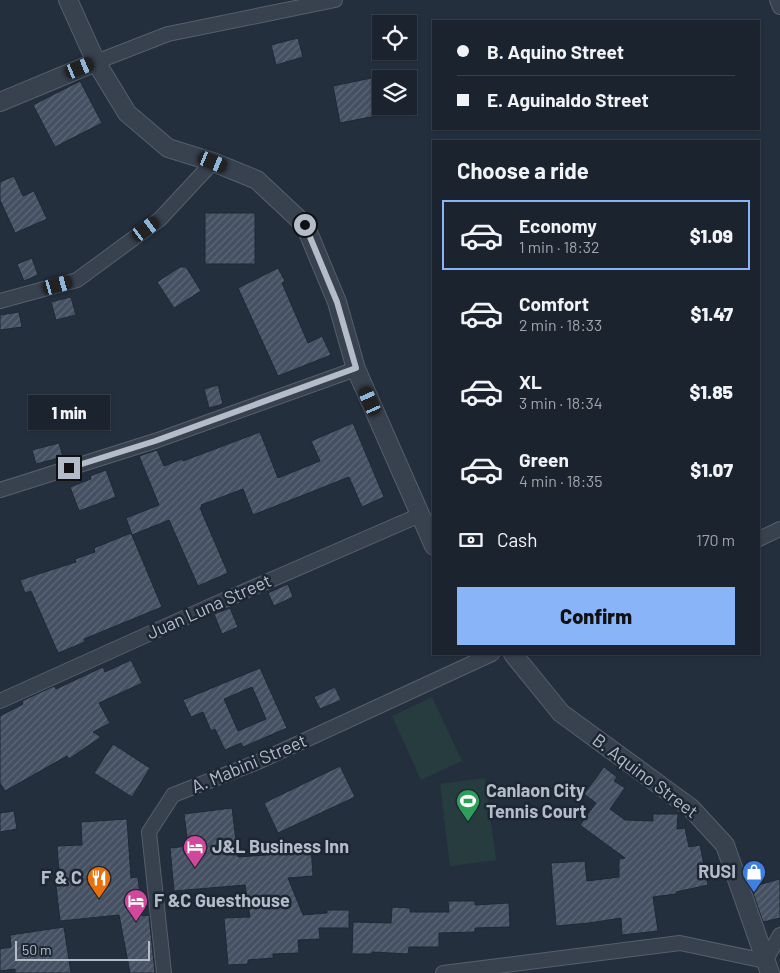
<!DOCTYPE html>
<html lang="en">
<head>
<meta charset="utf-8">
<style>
  :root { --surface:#1b232e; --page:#282f3a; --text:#f1f3f6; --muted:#a0a4aa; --line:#39404a; --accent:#8ab4f8 }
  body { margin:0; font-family:Barlow,sans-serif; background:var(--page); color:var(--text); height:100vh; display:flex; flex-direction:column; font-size:19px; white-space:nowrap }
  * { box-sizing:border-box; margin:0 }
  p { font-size:16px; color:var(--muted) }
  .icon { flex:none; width:28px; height:28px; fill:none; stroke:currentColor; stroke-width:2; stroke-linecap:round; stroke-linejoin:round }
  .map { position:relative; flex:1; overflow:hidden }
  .drawer { position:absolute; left:432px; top:140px; width:328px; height:515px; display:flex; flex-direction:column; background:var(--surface); border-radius:0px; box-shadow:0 1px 4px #0004,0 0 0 1px var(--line) }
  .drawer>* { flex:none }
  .guide { position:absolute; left:432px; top:20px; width:328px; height:110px; border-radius:0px; box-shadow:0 1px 4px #0004,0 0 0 1px var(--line); display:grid; align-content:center; height:110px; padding:0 25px; background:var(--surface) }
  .fabs { position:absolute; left:372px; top:15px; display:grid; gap:10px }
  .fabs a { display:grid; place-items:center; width:45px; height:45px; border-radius:0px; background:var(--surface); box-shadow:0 1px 4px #0004,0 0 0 1px var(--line); font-size:25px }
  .scale { position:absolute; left:15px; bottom:12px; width:135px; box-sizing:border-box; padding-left:5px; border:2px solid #b4bcc9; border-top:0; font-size:14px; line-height:18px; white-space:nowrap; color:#b4bcc9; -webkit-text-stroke:4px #1d2633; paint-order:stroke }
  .end { position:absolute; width:22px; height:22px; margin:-11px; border:6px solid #b4bcc9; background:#111; box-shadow:0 0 0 2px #111 }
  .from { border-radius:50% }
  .bubble { position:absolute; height:35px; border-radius:0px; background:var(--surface); box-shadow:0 1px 4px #0004,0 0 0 1px var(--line); font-size:16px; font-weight:800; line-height:35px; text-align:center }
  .car { position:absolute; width:15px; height:30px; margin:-15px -8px; border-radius:6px; box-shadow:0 0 4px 1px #0007; background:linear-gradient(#222 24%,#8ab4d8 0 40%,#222 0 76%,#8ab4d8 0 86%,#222 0) }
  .guide b { display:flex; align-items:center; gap:18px; height:48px; font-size:19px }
  .guide b+b { border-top:1px solid var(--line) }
  .guide i { width:12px; height:12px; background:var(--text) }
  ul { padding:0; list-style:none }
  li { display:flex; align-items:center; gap:15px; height:70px; margin:0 10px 8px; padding:0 15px; border:2px solid transparent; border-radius:0px }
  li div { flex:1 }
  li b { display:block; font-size:19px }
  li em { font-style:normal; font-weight:800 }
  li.on { border-color:var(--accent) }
  li>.icon { width:45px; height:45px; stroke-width:1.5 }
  h2 { padding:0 25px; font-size:22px; line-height:60px }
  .pay { display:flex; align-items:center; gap:12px; height:55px; padding:0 25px; font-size:19px }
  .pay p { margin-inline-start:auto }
  .cta { display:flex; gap:10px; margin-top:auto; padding:10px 25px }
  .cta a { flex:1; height:58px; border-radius:0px; background:var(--accent); color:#111; font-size:20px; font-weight:800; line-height:58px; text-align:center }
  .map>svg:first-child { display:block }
</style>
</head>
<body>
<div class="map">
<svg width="780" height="973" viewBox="0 0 780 973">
  <defs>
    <pattern id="building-hatch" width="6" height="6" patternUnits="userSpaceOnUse" patternTransform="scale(1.25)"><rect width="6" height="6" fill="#455162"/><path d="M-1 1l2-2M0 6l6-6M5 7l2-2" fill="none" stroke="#5d6877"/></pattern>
  </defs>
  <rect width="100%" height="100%" fill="#242f3e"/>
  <path fill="#263c3f" d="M432,697L462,761L421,780L392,716Z
    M485,778L496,860L450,866L440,784Z"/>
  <path fill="url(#building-hatch)" stroke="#1f2835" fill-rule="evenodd" d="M298,38L303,57L276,65L271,45Z
    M381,76V115L340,123L333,86Z
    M80,81L102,123L55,147L33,105Z
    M14,176L23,196L34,191L47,219L15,233L0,200V182Z
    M205,213H255V264H205Z
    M32,258L38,275L24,281L17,264Z
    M180,267H186L201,291L174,308L157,282Z
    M278,268L285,281L282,283L308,343L322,336L331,355L278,376L238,288Z
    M71,297L76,315L56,320L51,302Z
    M19,312L22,327L0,330V315Z
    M218,385L223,404L209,408L204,389Z
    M353,423L384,497L362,507L349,477L253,515L243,489L201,505L202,507L200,508L228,573L198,586L169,520L132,535L126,518L159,505L139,456L157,450L164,466L182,459L183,461L260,432L278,478L320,461L311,441Z
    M59,443L63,457L36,464L32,450Z
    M106,470L116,497L79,511L70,487L91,479L90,476Z
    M131,533L162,607L84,639L85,642L58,653L31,591L25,593L20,580L76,562L75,559L95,552L94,548Z
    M288,584L293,597L274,606L268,593Z
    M230,608L238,627L222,634L214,614Z
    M131,660L142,683L99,703L110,723L93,732L101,737L69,759L67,756L5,791L0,783V716L23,704L22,701L54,686L56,689L103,667L105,672Z
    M260,668L287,728L243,747L241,743L225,750L215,729L211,731L203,712L191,717L183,700ZM252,687L266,719L238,731L224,699Z
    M335,687L341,700L320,709L314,697Z
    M113,744L150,768L132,797L94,773Z
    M340,766L355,797L278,833L264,803Z
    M604,767L617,777L614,781L625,788L610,809L625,820L653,821V814H678L677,829L685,828L689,847L700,845L708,885L676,892V894L653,897L658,931L622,935L621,918L589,923L556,926L551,863L585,861L587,881L619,877V859L625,858L580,825L596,803L584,794Z
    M232,808L238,857L266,855V852L287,850L286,848L311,846L313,876L288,878L303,915L327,913V910H349V928H319L320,939L298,940L299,953L273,954V958L248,960V964L228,965L224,918L250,917L245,885L174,891L170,848L188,846L184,814Z
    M14,811L17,829L0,832V813Z
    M127,819L131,878L138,877L142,916L149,915L155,973H130L119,915L60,921L56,886H60L57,846L82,845L81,822Z
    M780,879V918L763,922L751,887Z
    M448,901H475V905L509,903L510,927L475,928V932L439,933V947H409L408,954L372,952V954H352L353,922L391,923L392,907L410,908V912H449Z
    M64,927L71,973H15V969L0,971V949L11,947L10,935Z"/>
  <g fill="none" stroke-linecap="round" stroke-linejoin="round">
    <g stroke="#565f6c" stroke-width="16">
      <path id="minor" d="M777,0L780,7
        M96,62L168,34L335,0
        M0,301L77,280L160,219L213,162
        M0,490L155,441L356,369
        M759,539L780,529
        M0,701L213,605L420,515
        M164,973L149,832L173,795L260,761L492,654
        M443,973L680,943L765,961L780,935"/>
    </g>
    <g stroke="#565f6c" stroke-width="20">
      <path id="tertiary" d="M68,0L96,62L127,113L168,148L213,162L257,180L305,225L337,302L356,369L434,546
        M0,102L96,62
        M513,654L561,713L691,808L725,845L770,973"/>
    </g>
    <use href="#minor" stroke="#38414e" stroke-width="14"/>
    <use href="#tertiary" stroke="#38414e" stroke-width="18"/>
  </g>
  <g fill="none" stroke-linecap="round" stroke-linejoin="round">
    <path stroke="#b4bcc9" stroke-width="6" d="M69,468L155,441L356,368L337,302L305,225"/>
  </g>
  <defs>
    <g id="stadium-pin" transform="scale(1.25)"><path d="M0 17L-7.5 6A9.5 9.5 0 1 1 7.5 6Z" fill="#2e9e5b" stroke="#1d2633"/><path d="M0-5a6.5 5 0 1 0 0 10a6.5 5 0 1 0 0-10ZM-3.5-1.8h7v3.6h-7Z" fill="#fff"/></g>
    <g id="hotel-pin" transform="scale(1.25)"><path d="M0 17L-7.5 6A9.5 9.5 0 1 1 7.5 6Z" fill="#d1479c" stroke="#1d2633"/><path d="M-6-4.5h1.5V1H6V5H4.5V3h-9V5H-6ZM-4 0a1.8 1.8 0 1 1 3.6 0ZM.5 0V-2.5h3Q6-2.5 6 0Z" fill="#fff"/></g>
    <g id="shop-pin" transform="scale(1.25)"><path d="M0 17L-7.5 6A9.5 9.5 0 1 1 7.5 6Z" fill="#3f7fe0" stroke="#1d2633"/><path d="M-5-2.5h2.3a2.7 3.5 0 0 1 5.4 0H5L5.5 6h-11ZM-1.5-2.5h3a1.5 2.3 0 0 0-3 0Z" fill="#fff"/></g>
    <g id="restaurant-pin" transform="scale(1.25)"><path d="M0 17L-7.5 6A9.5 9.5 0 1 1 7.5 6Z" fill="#e8710a" stroke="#1d2633"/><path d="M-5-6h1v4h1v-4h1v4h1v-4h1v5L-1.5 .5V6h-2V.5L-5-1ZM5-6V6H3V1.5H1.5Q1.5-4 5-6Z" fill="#fff"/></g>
  </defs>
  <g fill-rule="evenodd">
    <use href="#stadium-pin" x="468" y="801"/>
    <use href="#hotel-pin" x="195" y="847"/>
    <use href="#shop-pin" x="754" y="872"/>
    <use href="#restaurant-pin" x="99" y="878"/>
    <use href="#hotel-pin" x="136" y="901"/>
  </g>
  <g text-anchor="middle" stroke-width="5" stroke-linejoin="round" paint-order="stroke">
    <g font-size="18" fill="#b4bcc9" stroke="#1d2633">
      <text transform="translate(209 607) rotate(-24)" y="6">Juan Luna Street</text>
      <text transform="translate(249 764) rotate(-23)" y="6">A. Mabini Street</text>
      <text transform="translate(645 776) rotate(37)" y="6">B. Aquino Street</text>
    </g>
    <g font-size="18" font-weight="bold" fill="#b4bcc9" stroke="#1d2633" text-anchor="start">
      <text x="486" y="797">Canlaon City<tspan x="486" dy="21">Tennis Court</tspan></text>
      <text x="212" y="853">J&amp;L Business Inn</text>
      <text x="736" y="878" text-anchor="end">RUSI</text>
      <text x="82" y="884" text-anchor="end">F &amp; C</text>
      <text x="154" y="907">F &amp;C Guesthouse</text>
    </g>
  </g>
</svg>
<div class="fabs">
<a><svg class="icon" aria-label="locate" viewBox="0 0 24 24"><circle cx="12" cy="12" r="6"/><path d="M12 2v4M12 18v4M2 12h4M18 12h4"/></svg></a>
<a><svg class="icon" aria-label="layers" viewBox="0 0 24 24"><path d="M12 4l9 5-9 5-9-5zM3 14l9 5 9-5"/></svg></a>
</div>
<div class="scale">50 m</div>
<i class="end from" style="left:305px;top:225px"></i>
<i class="end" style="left:69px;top:468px"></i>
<div class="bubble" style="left:28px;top:395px;width:82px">1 min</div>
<i class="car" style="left:80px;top:68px;rotate:68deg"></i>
<i class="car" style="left:213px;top:162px;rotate:112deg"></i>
<i class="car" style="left:146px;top:229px;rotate:54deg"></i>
<i class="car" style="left:58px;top:285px;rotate:75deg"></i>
<i class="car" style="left:370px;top:401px;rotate:336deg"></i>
<div class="guide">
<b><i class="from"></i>B. Aquino Street</b>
<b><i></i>E. Aguinaldo Street</b>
</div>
<section class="drawer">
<h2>Choose a ride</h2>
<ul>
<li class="on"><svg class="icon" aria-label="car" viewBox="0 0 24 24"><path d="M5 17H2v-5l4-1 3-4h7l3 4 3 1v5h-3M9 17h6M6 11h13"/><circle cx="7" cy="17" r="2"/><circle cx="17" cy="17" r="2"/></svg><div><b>Economy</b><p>1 min · 18:32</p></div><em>$1.09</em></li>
<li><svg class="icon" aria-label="car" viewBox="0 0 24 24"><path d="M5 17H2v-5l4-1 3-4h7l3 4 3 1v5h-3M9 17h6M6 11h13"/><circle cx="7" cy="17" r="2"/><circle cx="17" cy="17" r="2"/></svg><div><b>Comfort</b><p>2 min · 18:33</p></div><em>$1.47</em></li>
<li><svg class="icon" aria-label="car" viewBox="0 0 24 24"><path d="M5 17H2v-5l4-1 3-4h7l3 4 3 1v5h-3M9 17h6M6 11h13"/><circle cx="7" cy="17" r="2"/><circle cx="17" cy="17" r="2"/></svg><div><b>XL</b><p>3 min · 18:34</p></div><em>$1.85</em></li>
<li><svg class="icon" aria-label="car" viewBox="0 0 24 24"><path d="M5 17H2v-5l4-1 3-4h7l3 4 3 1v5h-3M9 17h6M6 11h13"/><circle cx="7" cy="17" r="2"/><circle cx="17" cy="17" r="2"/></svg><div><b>Green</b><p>4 min · 18:35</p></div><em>$1.07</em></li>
</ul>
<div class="pay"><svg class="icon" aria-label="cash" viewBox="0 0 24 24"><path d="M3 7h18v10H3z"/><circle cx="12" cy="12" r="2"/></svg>Cash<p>170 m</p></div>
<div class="cta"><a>Confirm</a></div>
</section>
</div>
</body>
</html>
